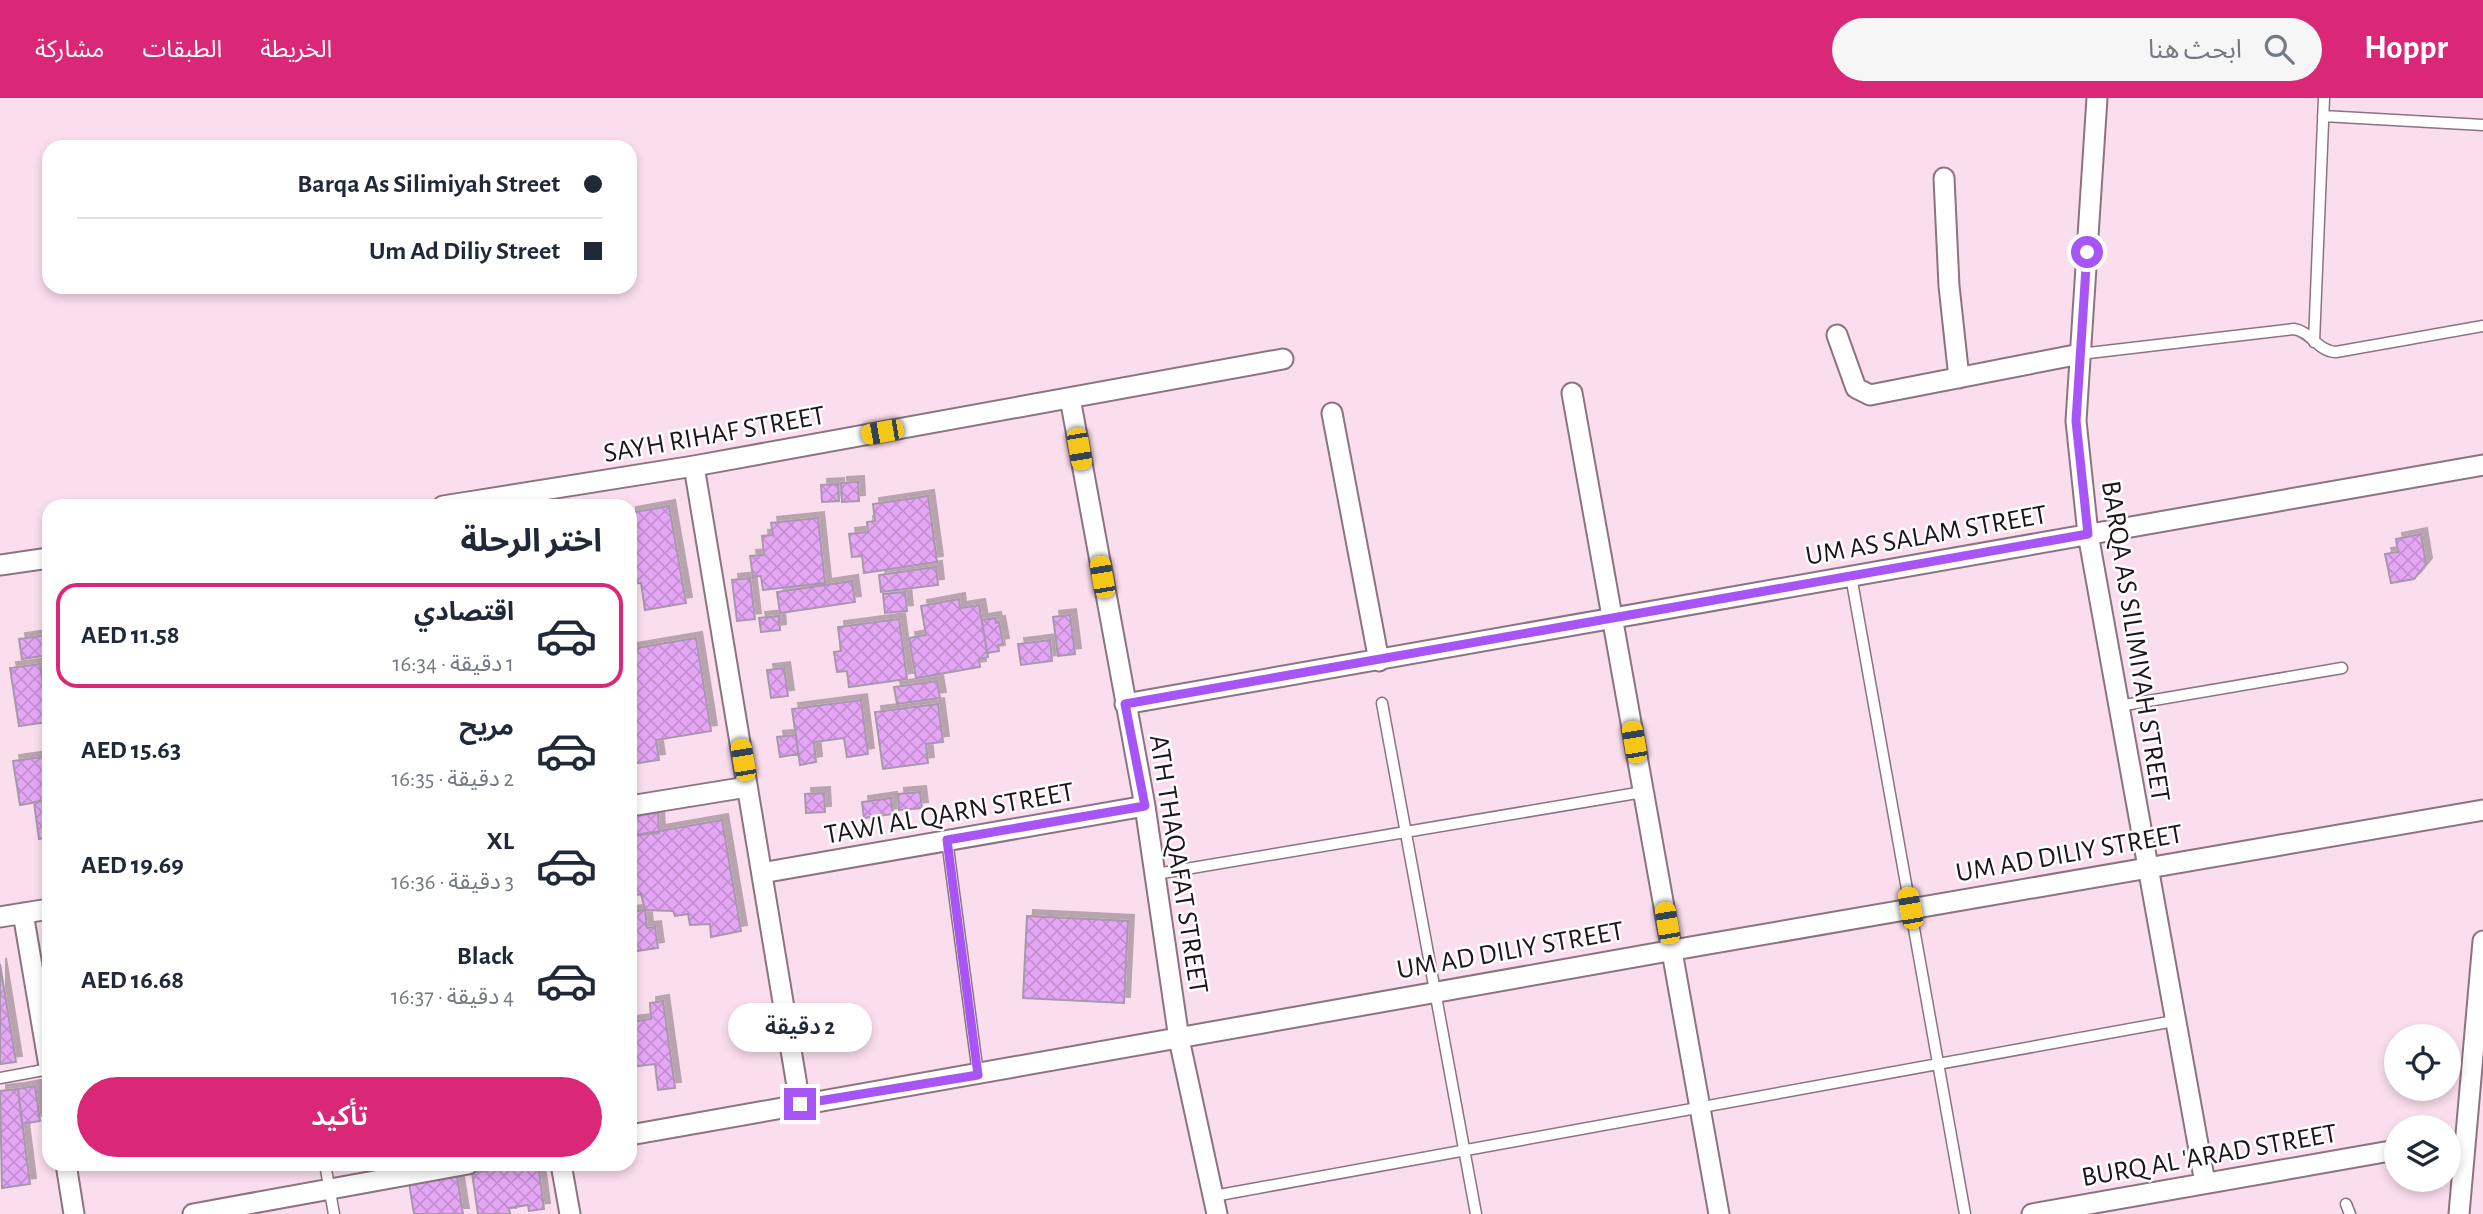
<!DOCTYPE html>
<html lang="ar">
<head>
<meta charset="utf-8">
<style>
  :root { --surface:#fff; --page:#f6f6f7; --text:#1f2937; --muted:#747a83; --line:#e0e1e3; --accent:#db2777 }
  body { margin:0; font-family:"Alegreya Sans","Noto Sans Arabic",sans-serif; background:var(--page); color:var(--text); direction:rtl; height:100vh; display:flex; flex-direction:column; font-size:26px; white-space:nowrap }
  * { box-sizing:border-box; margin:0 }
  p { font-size:23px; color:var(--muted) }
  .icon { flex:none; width:38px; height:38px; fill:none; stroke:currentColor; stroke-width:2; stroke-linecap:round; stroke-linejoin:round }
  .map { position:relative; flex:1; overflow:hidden; direction:ltr }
  .drawer { position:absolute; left:42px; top:401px; width:595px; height:672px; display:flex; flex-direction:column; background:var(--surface); border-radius:21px; box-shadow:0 4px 10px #0003; direction:rtl }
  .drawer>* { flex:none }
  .banner { position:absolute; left:42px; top:42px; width:595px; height:154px; border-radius:21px; box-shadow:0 4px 10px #0003; direction:rtl; display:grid; align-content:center; height:154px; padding:0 35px; background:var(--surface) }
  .controls { position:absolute; left:2384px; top:926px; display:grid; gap:14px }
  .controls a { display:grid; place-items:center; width:77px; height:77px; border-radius:50%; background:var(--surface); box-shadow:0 4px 10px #0003; font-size:35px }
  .end { position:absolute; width:32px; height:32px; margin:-16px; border:9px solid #a855f7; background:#fff; box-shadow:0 0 0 4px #fff }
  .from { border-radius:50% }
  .bubble { position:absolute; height:49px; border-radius:24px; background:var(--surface); box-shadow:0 4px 10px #0003; font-size:23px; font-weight:600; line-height:49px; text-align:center; direction:rtl }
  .car { position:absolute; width:21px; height:42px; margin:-21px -10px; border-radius:9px; box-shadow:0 0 5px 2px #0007; background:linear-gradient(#f5c518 24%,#345 0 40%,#f5c518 0 76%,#345 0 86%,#f5c518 0) }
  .banner b { display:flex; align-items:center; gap:24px; height:66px; font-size:26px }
  .banner b+b { border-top:2px solid var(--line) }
  .banner i { width:18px; height:18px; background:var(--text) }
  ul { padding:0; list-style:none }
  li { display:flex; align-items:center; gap:21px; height:105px; margin:0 14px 10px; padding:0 21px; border:4px solid transparent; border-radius:21px }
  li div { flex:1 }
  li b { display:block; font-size:26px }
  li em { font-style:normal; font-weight:600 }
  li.on { border-color:var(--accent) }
  li>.icon { width:63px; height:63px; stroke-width:1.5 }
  h2 { padding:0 35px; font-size:32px; line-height:84px }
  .action { display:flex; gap:14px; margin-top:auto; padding:14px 35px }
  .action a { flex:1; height:80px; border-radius:42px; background:var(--accent); color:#fff; font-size:28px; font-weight:600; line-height:80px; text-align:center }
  header { display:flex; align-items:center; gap:42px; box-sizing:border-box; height:98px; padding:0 35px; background:var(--accent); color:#fff }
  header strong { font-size:33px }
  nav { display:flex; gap:38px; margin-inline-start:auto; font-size:24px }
  .search { width:490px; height:63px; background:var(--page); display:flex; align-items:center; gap:18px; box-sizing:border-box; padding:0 24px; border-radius:38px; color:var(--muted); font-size:26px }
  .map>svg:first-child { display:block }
</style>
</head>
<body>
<header>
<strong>Hoppr</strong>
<div class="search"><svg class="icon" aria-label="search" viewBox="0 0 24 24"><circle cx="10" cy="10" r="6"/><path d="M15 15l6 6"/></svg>ابحث هنا</div>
<nav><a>الخريطة</a><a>الطبقات</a><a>مشاركة</a></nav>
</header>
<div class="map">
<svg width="2483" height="1116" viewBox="0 0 2483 1116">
  <defs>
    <pattern id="building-cross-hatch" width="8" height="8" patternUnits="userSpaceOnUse" patternTransform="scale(1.75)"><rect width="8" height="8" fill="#e5a7f5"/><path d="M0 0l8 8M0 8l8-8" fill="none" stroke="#c48fd1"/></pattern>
    <filter id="shadow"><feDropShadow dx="6" dy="-6" stdDeviation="0" flood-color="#0004"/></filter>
  </defs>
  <rect width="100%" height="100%" fill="#fbdeed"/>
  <path fill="url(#building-cross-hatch)" stroke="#a997ae" stroke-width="2" filter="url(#shadow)" d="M858,384L859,403L842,404L841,385Z
    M838,386L839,403L822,404L821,387Z
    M928,398L937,464L864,475L862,458L852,459L849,436L868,434L867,424L875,423L873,406Z
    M669,408L686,505L645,512L641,485L630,486V415Z
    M818,420L825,485L763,492L761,478L753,479L750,458L764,457L762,438L773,437L771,425Z
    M2421,436L2426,466L2414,481L2391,485L2385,456L2398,454L2396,441Z
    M936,469L938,487L881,494L879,477Z
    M750,480L755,521L737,523L732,482Z
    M852,483L855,504L780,515L777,494Z
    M905,494L907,513L885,515L883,496Z
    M959,501L960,510L979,507L988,559L979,561L980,569L916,580L909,540L926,537L921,508Z
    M1070,517L1075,556L1058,558L1053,519Z
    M779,518L780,532L761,534L759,520Z
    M995,520L996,525L999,524L1003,546L998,547L999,553L987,555L982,522Z
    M899,521L907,581L849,589L847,573L837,574L834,554L841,553L838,529Z
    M48,537L49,557L22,561L19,541Z
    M696,540L711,633L656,642L659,662L631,666L630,551Z
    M1050,542L1052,563L1021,567L1018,546Z
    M49,564V623L48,624L40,566Z
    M40,566L48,624L19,628L10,570Z
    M784,570L788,598L771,600L767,572Z
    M937,583L940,600L897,606L894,589Z
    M861,602L868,656L847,659L844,640L814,644L816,664L800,667L792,611Z
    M938,606L943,644L926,646L928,665L883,671L875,614Z
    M796,637L798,656L780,659L777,639Z
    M49,658V702L20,707L13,663Z
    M920,694L922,710L899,712L898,696Z
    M824,695L825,714L806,715L805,696Z
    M891,700L893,716L864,720L862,704Z
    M49,702V739L39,741L34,704Z
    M658,715L659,735L631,738L630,719Z
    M722,722L741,833L711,839L710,826L690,827L688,816L675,818L673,813L645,812L641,796L632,798L630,790V738Z
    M645,812L647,830L655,829L658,850L630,854V814Z
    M1027,818L1128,823L1124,905L1023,900Z
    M0,866L16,964L0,966Z
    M663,903L675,990L658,992L655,966L630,969V924L651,921L650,905Z
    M35,988L40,1023L22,1026L18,991Z
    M18,991L30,1086L2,1090L0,993Z
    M505,1066H538L544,1111L529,1113L528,1107L509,1110L510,1116H478L472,1075L506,1070Z
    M457,1078L463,1116H414L409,1085Z"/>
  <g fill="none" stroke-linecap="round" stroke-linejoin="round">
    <g stroke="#8c7380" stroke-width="13">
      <path id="service" d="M2323,18L2483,27
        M2314,244L2324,0
        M2080,256L2294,231C2312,234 2317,253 2336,254L2483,228
        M1851,478L1965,1116
        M1382,605L1476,1116
        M2119,608L2342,570
        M947,742L978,976
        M1156,776L1643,694
        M0,980L49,971
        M325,1066L334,1116
        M1214,1098L2174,923
        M2346,1106L2350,1116"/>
    </g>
    <g stroke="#8c7380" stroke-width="23">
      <path id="minor" d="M2097,0L2076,323L2088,436L2205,1085
        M1944,80L1949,188L1959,280
        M1837,237L1856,290L1870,297L2080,256
        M1572,295L1719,1116
        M1070,300L1145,708L1179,941L1217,1116
        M1332,315L1379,563
        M694,368L800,1006
        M443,408L694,368L1283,261
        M0,467L49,460
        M1125,606L2483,367
        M630,708L747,689
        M762,775L1145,708
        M23,815L49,968
        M0,819L49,811
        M630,1037C1247,926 1865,818 2483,712
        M66,1066L74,1116
        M561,1066L570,1116
        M193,1116L468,1066
        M2032,1116L2396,1052
        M2459,1116L2483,843"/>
    </g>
    <use href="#service" stroke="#fff" stroke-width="10"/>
    <use href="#minor" stroke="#fff" stroke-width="19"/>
  </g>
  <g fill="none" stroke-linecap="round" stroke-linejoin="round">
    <path stroke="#a855f7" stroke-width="9" d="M800,1006L978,977L947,742L1145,708L1125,606L2088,436L2076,323L2087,154"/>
  </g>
  <g text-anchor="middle" stroke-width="5" stroke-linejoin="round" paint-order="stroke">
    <g font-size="28" fill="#1e141a" stroke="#fff">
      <text transform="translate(714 335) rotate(-10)" y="10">SAYH RIHAF STREET</text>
      <text transform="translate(1926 436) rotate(-10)" y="10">UM AS SALAM STREET</text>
      <text transform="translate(2137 543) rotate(81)" y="10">BARQA AS SILIMIYAH STREET</text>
      <text transform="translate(949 714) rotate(-10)" y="10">TAWI AL QARN STREET</text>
      <text transform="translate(2069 754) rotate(-10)" y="10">UM AD DILIY STREET</text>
      <text transform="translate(1180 766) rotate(81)" y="10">ATH THAQAFAT STREET</text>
      <text transform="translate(1510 851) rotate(-10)" y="10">UM AD DILIY STREET</text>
      <text transform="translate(2209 1056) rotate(-10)" y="10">BURQ AL 'ARAD STREET</text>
    </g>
  </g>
</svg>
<div class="controls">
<a><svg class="icon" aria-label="locate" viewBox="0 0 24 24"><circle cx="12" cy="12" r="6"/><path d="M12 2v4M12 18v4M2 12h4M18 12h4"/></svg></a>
<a><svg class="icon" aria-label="layers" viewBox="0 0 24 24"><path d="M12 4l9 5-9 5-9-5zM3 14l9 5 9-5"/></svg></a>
</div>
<i class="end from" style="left:2087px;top:154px"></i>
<i class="end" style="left:800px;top:1006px"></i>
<div class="bubble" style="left:728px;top:905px;width:144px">2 دقيقة</div>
<i class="car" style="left:882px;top:334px;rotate:260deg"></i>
<i class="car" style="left:1079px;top:351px;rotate:170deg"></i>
<i class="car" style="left:1102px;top:479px;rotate:350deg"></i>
<i class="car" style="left:1634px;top:644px;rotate:350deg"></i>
<i class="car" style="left:743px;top:662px;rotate:350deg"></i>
<i class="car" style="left:1910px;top:810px;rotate:350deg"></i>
<i class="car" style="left:1667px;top:825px;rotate:350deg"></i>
<div class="banner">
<b><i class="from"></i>Barqa As Silimiyah Street</b>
<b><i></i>Um Ad Diliy Street</b>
</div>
<section class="drawer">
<h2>اختر الرحلة</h2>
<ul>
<li class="on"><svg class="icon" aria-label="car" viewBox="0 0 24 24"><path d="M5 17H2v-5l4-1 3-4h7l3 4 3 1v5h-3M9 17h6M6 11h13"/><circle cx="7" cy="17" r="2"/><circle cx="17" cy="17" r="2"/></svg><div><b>اقتصادي</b><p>1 دقيقة · 16:34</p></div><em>AED 11.58</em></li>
<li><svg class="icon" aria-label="car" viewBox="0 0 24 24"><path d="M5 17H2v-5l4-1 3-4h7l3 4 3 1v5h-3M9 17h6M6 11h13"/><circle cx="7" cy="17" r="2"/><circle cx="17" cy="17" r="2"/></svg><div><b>مريح</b><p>2 دقيقة · 16:35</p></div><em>AED 15.63</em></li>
<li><svg class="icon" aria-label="car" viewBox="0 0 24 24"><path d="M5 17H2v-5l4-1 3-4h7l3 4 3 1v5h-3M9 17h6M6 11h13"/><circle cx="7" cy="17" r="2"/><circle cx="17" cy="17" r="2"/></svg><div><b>XL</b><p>3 دقيقة · 16:36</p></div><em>AED 19.69</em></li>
<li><svg class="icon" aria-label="car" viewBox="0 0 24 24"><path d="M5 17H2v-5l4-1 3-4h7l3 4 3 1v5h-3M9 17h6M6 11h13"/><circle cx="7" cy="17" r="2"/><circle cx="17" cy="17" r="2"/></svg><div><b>Black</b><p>4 دقيقة · 16:37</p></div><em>AED 16.68</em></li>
</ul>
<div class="action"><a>تأكيد</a></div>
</section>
</div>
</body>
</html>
